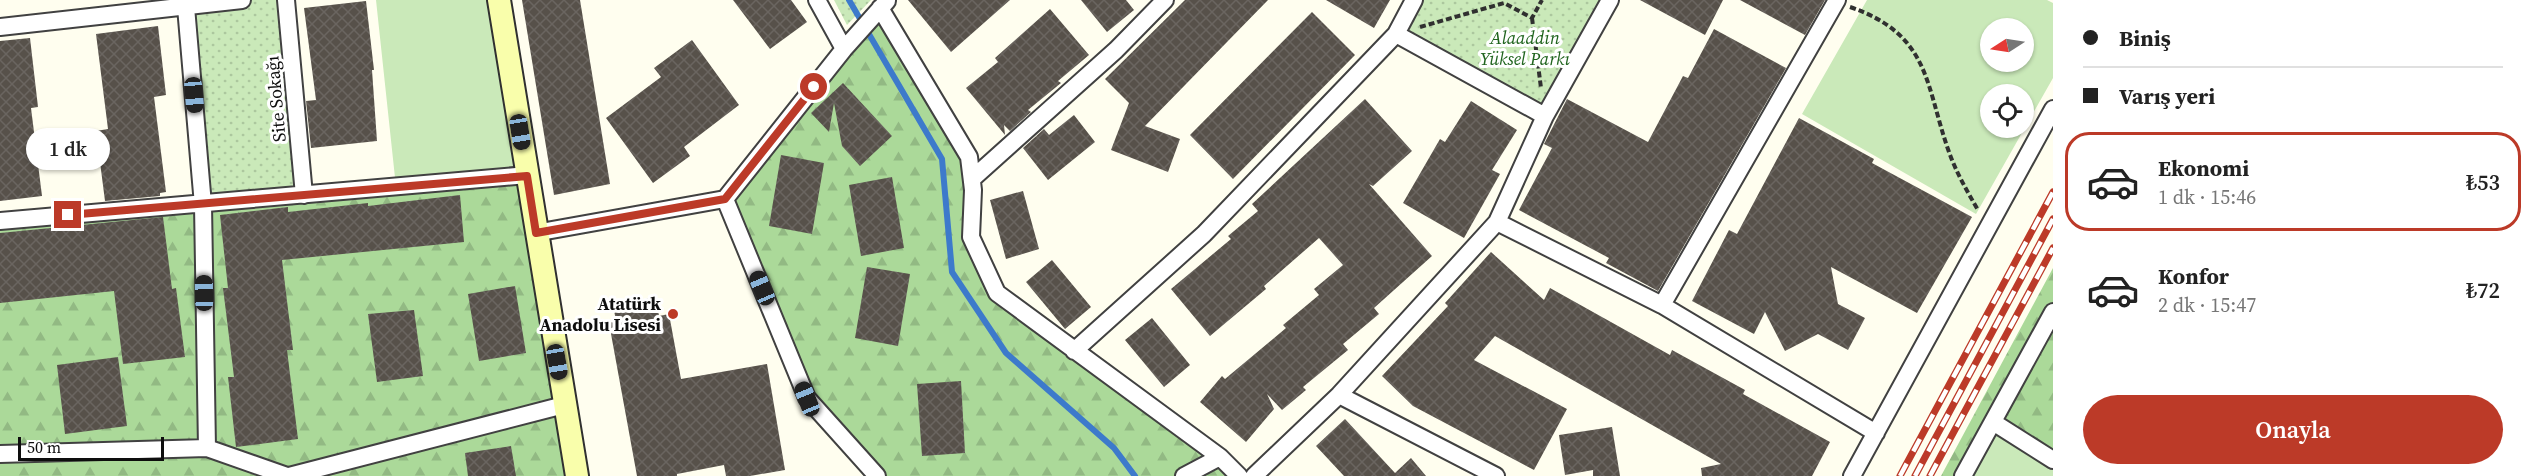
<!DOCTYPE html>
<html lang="tr">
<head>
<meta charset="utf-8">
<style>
  :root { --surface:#fff; --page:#f2f2f2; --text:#222; --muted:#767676; --line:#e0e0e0; --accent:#bc3a28 }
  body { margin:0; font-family:"Source Serif 4",serif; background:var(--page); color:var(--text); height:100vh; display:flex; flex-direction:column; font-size:22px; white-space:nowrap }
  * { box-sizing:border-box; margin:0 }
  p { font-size:20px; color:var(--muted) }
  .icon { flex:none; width:33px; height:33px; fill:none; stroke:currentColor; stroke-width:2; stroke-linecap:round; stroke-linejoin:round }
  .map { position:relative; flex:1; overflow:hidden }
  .panel { display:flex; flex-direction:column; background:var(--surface); width:480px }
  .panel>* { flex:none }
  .banner { display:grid; align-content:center; height:132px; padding:0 30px; background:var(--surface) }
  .needle { width:39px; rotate:258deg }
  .buttons { position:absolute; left:1980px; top:18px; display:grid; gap:12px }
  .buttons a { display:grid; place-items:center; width:54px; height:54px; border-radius:50%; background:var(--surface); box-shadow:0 2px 4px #0004; font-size:30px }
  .scale { position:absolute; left:18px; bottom:15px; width:146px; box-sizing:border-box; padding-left:6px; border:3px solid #0e0e0e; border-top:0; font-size:16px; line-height:21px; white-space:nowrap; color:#0e0e0e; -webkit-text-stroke:4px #fff; paint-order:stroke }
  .end { position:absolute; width:27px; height:27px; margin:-14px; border:8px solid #bc3a28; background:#fff; box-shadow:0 0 0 3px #fff }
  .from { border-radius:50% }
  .bubble { position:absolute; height:42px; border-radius:21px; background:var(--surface); box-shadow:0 2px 4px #0004; font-size:20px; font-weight:600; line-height:42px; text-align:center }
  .car { position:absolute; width:18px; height:36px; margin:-18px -9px; border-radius:8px; box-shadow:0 0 4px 2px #0007; background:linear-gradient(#222 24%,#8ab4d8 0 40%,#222 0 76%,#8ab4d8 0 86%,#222 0) }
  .banner b { display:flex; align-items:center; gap:21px; height:57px; font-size:22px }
  .banner b+b { border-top:2px solid var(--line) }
  .banner i { width:15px; height:15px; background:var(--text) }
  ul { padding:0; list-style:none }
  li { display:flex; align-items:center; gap:18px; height:99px; margin:0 12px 9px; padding:0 18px; border:3px solid transparent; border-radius:24px }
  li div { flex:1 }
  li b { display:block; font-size:22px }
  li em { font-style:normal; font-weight:600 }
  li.active { border-color:var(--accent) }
  li>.icon { width:54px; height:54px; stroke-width:1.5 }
  .action { display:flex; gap:12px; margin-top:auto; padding:12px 30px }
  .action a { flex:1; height:69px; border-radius:36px; background:var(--accent); color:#fff; font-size:24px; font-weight:600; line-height:69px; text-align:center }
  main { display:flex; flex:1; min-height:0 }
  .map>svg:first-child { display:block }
</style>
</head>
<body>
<main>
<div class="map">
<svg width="2053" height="476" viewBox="0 0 2053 476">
  <defs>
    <pattern id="forest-firs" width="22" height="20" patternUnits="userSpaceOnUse" patternTransform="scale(1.5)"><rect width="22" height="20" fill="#abd999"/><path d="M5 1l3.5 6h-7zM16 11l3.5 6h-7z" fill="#92b983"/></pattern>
    <pattern id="park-dots" width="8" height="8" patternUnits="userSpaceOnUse" patternTransform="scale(1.5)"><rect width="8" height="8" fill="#cae9b9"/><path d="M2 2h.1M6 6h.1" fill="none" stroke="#acc79e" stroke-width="1.8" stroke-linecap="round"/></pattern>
    <pattern id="building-cross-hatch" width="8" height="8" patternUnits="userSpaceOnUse" patternTransform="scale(1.5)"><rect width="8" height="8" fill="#57514a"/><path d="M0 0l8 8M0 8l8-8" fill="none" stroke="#6a6560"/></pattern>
  </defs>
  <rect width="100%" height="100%" fill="#fffeef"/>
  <path fill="#cae9b9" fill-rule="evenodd" d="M376,0H499L527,175L396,187Z
    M1867,0H2047L2053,3V78L1976,214L1802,114ZM2024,28V62H1990V28ZM2024,94V128H1990V94Z
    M1993,422L2053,460V476H1963Z"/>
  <path fill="url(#forest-firs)" d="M880,8L969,157L971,237L997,293L1239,476H877L807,398L725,199Z
    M527,175L577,476H0V221Z
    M2053,268V460L1993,422L1963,476H1941Z"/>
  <path fill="url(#park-dots)" d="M242,0H286L304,195L203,205L186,7Z
    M834,0H871L847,25Z
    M1414,0H1610L1545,116L1396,34Z"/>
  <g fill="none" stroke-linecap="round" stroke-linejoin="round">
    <path stroke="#3d7acb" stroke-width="6" d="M849,0L942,159L952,272L1006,353L1114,448L1135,476"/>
  </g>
  <path fill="url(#building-cross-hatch)" d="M522,0H580L610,184L554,195Z
    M733,0H791L807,22L770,49Z
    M908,0H1010L951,52Z
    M1081,0H1126L1134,10L1107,32Z
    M1185,0H1268L1145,126L1180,139L1168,172L1111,150L1129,103L1105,79Z
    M1326,0H1390L1374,28Z
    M1640,0H1723L1705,35Z
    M1740,0H1825L1805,35Z
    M366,1L374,70H372L377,141L311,148L306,101L316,100L304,8Z
    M1050,9L1089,55L1058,81L1061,83L1028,110L1031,112L1010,131L1004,125L1005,135L966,88L998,62L995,58Z
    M1312,12L1355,55L1233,179L1190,135Z
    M158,26L166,95L154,97L166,192L160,193V196L105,201L96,131L108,129L96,34Z
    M1714,29L1786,68L1658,291L1606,263L1609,258L1519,210L1552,148L1544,144L1567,99L1648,142L1683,76L1688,78Z
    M30,38L38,107L31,108L42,196L0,201V41Z
    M692,40L739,105L684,147L690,156L653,183L606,118L661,77L654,68Z
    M843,83L892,136L860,166L842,146L834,103L829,132L811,113Z
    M1365,99L1412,151L1373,186L1369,184L1432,256L1374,308L1379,314L1343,344L1348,350L1303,387L1306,390L1282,410L1267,394L1274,409L1246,442L1200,402L1222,376L1225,379L1286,328L1283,325L1319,295L1314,289L1343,265L1319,238L1264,286L1266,289L1210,336L1171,289L1231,239L1228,236L1258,211L1252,204Z
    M1471,101L1517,130L1492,170L1500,174L1464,238L1403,203L1440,139L1445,142Z
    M1074,115L1095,142L1048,180L1023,148L1044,129L1049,135Z
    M1799,118L1874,159L1872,163L1972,217L1917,313L1831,267L1838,304L1865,318L1848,350L1818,334L1785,351L1765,312L1754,334L1692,301L1729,230L1737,234Z
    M781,155L824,163L812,234L769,226Z
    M892,177L904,248L861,256L849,185Z
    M1023,191L1039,249L1006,259L990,200Z
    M460,195L464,242L282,260L293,350H287L298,439L236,447L228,377H234L223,288H228L220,215L288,207V212L368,203V206Z
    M163,217L172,289L176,288L185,357L123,364L114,291L0,303V233Z
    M1491,252L1544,300L1550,288L1670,355L1672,350L1745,390L1743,394L1830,442L1812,476H1702L1701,468L1721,464L1495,336L1474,360L1567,409L1534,470L1413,406L1382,376L1448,306L1445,303Z
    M1052,260L1091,307L1065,329L1026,282Z
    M867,267L910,274L898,346L855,338Z
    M515,286L526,353L479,361L468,294Z
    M656,297L659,316L669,314L681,379L767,364L785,470L750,476H726L724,465L677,474V476H637L609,323L616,321L613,305Z
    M414,310L423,376L377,382L368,314Z
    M1152,318L1190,365L1164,387L1125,340Z
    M118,357L127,426L65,434L57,365Z
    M961,381L965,453L922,456L917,384Z
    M1345,419L1395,473L1411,458L1426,476H1344L1316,446Z
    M1612,427L1620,476H1593V470L1565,475L1559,435Z
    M511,446L516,476H468L465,453Z"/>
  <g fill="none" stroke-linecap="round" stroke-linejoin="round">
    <g stroke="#414141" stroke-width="20">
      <path id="street" d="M286,0L304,195
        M817,0L844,49
        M880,8L969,157L973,190L971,237L997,293L1220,457L1239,476
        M0,27L242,0
        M1396,34L1545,116
        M972,179L1116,50L1165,0
        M725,199L807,398L877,476
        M0,221L527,175
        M1497,222L1662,305L1876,433
        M535,233L725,199L844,49L887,1
        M1662,305L1837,0
        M1074,351L1204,234L1396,34L1414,0
        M1339,395L1496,476
        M1993,422L2053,460
        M207,448L287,476
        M0,454L207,448L203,205L186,7
        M289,476L564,405
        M1184,476L1220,457
        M1254,476L1339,395L1497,222L1545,116L1610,0
        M1852,476L2053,109
        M1963,476L2053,312"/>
    </g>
    <g stroke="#303030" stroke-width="26">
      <path id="secondary" d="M499,0L577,476"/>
    </g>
    <path stroke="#303030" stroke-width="4" stroke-dasharray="6 3" stroke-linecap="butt" d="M1850,7C1931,35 1925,85 1949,152C1956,172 1967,191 1978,210
      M1532,18L1541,88
      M1420,27L1504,3L1532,18L1542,0"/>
    <use href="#street" stroke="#fff" stroke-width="16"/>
    <use href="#secondary" stroke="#f9feab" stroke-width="22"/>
    <g stroke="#bc3a28" stroke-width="7">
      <path id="rail" d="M1900,476L2053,192
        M1915,476L2053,219
        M1930,476L2053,248"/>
    </g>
    <use href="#rail" stroke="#fff" stroke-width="4.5" stroke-dasharray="14" stroke-linecap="butt"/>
  </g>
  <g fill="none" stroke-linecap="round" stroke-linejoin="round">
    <path stroke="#bc3a28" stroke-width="8" d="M68,215L527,176L536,233L725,199L814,87"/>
  </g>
  <circle fill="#bc3a28" stroke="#fff" stroke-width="2" cx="673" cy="314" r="6"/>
  <g text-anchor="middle" stroke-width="6" stroke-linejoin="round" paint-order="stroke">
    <g font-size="18" font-style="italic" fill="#21651f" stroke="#fff">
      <text x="1525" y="44">Alaaddin<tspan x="1525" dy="21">Yüksel Parkı</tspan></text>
    </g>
    <g font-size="18" fill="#0e0e0e" stroke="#fff">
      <text transform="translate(276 99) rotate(-95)" y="6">Site Sokağı</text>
    </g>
    <g font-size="18" font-weight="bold" fill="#0e0e0e" stroke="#fff" text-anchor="end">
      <text x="661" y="310">Atatürk<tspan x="661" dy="21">Anadolu Lisesi</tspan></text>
    </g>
  </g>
</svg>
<div class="buttons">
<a><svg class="needle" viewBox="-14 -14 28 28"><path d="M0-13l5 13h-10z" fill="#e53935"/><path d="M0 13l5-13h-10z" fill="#767676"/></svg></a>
<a><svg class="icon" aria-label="locate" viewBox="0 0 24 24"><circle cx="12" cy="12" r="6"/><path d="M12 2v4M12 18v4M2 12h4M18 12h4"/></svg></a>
</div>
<div class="scale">50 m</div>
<i class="end from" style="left:814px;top:87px"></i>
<i class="end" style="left:68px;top:215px"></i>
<div class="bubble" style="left:26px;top:128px;width:84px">1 dk</div>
<i class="car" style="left:194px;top:95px;rotate:175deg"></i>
<i class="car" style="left:520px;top:132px;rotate:171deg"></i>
<i class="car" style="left:762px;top:288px;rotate:337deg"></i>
<i class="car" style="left:204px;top:293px;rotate:359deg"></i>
<i class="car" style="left:557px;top:362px;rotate:170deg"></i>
<i class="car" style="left:807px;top:399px;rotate:338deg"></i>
</div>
<section class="panel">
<div class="banner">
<b><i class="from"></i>Biniş</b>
<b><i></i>Varış yeri</b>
</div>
<ul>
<li class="active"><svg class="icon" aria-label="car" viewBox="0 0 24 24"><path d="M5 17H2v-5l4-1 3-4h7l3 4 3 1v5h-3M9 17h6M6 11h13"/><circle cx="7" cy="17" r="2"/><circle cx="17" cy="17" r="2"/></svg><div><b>Ekonomi</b><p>1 dk · 15:46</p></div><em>₺53</em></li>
<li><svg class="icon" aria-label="car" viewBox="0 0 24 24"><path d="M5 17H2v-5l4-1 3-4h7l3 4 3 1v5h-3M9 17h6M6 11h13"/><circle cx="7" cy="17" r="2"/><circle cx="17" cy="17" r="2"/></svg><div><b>Konfor</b><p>2 dk · 15:47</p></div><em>₺72</em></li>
</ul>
<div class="action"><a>Onayla</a></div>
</section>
</main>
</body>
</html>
